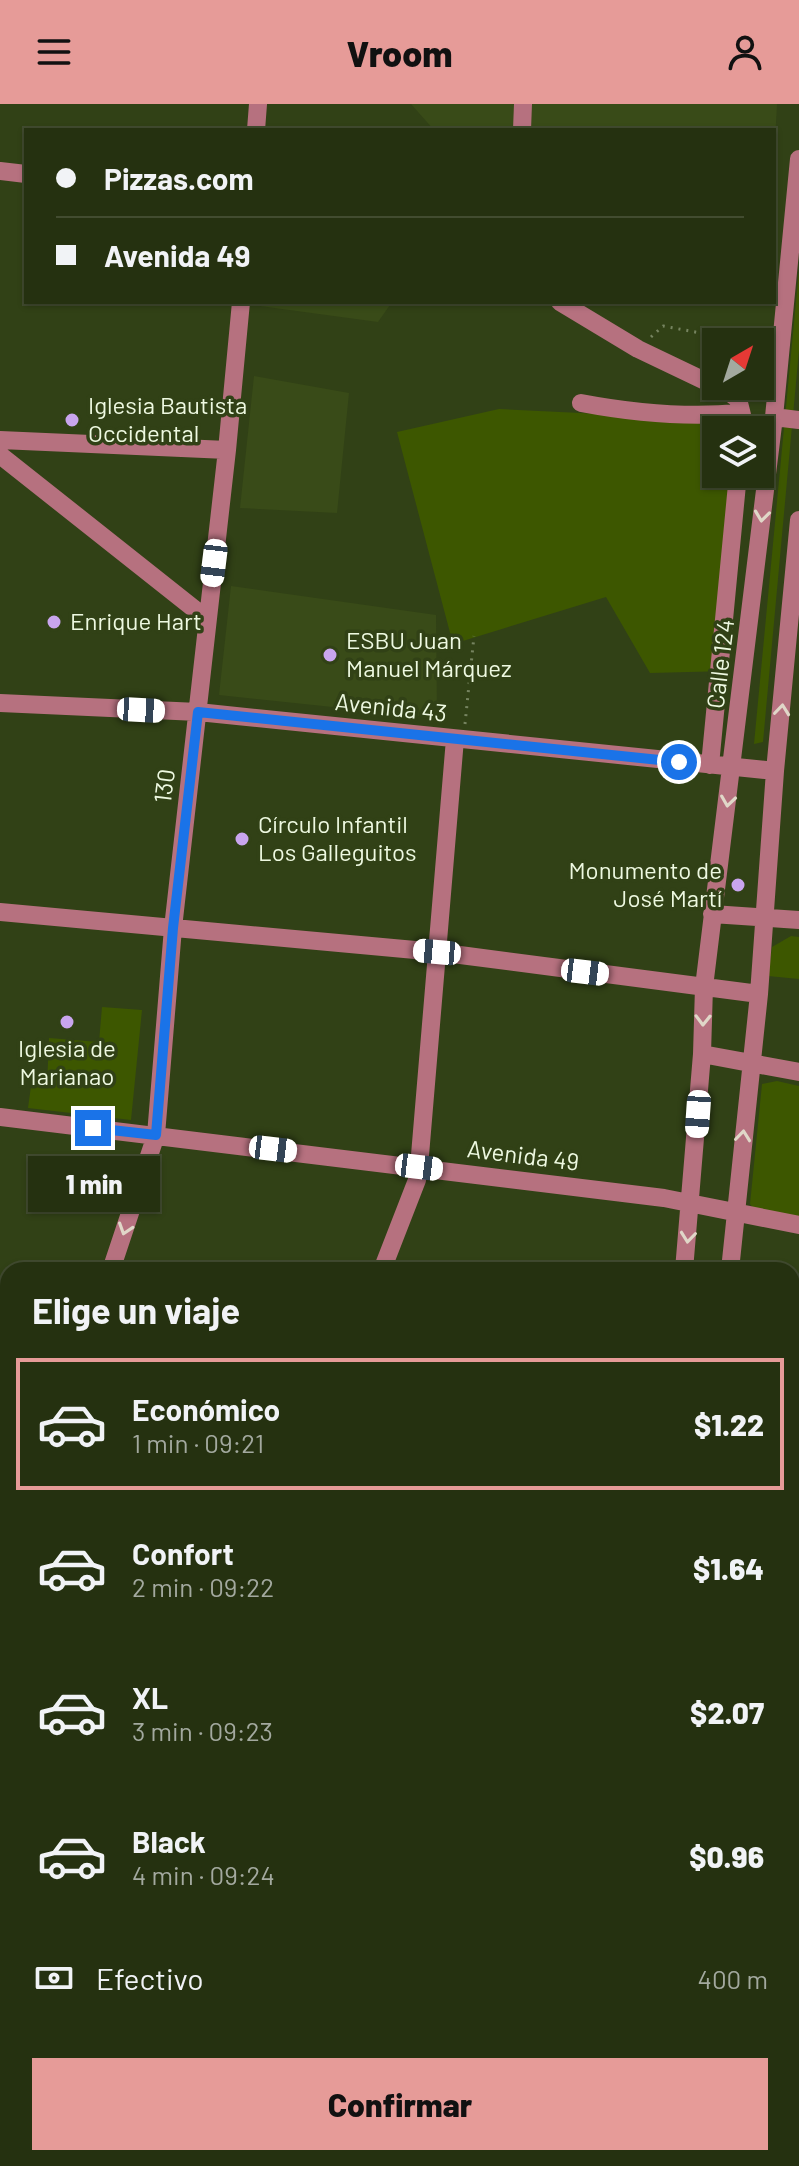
<!DOCTYPE html>
<html lang="es">
<head>
<meta charset="utf-8">
<style>
  :root { --surface:#253110; --page:#2d3919; --text:#f1f3f6; --muted:#a3a99f; --line:#424c30; --accent:#e69b98 }
  body { margin:0; font-family:Barlow,sans-serif; background:var(--page); color:var(--text); height:100vh; display:flex; flex-direction:column; font-size:30px; white-space:nowrap }
  * { box-sizing:border-box; margin:0 }
  p { font-size:26px; color:var(--muted) }
  .icon { flex:none; width:44px; height:44px; fill:none; stroke:currentColor; stroke-width:2; stroke-linecap:round; stroke-linejoin:round }
  .map { position:relative; flex:1; overflow:hidden }
  .details { position:absolute; left:0px; top:1158px; width:800px; height:904px; display:flex; flex-direction:column; background:var(--surface); border-radius:24px 24px 0 0; box-shadow:0 2px 6px #0004,0 0 0 2px var(--line) }
  .details>* { flex:none }
  .banner { position:absolute; left:24px; top:24px; width:752px; height:176px; border-radius:0px; box-shadow:0 2px 6px #0004,0 0 0 2px var(--line); display:grid; align-content:center; height:176px; padding:0 32px; background:var(--surface) }
  .needle { width:52px; rotate:39deg }
  .controls { position:absolute; left:702px; top:224px; display:grid; gap:16px }
  .controls a { display:grid; place-items:center; width:72px; height:72px; border-radius:0px; background:var(--surface); box-shadow:0 2px 6px #0004,0 0 0 2px var(--line); font-size:40px }
  .end { position:absolute; width:36px; height:36px; margin:-18px; border:10px solid #1a73e8; background:#fff; box-shadow:0 0 0 4px #fff }
  .from { border-radius:50% }
  .bubble { position:absolute; height:56px; border-radius:0px; background:var(--surface); box-shadow:0 2px 6px #0004,0 0 0 2px var(--line); font-size:26px; font-weight:800; line-height:56px; text-align:center }
  .car { position:absolute; width:24px; height:48px; margin:-24px -12px; border-radius:10px; box-shadow:0 0 6px 2px #0007; background:linear-gradient(#fff 24%,#345 0 40%,#fff 0 76%,#345 0 86%,#fff 0) }
  .banner b { display:flex; align-items:center; gap:28px; height:76px; font-size:30px }
  .banner b+b { border-top:2px solid var(--line) }
  .banner i { width:20px; height:20px; background:var(--text) }
  ul { padding:0; list-style:none }
  li { display:flex; align-items:center; gap:24px; height:132px; margin:0 16px 12px; padding:0 16px; border:4px solid transparent; border-radius:0px }
  li div { flex:1 }
  li b { display:block; font-size:30px }
  li em { font-style:normal; font-weight:800 }
  li.current { border-color:var(--accent) }
  li>.icon { width:72px; height:72px; stroke-width:1.5 }
  h2 { padding:0 32px; font-size:36px; line-height:96px }
  .pay { display:flex; align-items:center; gap:20px; height:88px; padding:0 32px; font-size:30px }
  .pay p { margin-inline-start:auto }
  .primary-button { display:flex; gap:16px; margin-top:auto; padding:16px 32px }
  .primary-button a { flex:1; height:92px; border-radius:0px; background:var(--accent); color:#111; font-size:32px; font-weight:800; line-height:92px; text-align:center }
  header { display:flex; justify-content:space-between; align-items:center; height:104px; padding:0 32px; background:var(--accent); color:#111; font-size:36px; font-weight:800 }
  .map>svg:first-child { display:block }
</style>
</head>
<body>
<header><svg class="icon" aria-label="menu" viewBox="0 0 24 24"><path d="M4 6h16M4 12h16M4 18h16"/></svg>Vroom<svg class="icon" aria-label="person" viewBox="0 0 24 24"><circle cx="12" cy="8" r="4"/><path d="M4 21q1-7 8-7t8 7"/></svg></header>
<div class="map">
<svg width="799" height="2062" viewBox="0 0 799 2062">
  <rect width="100%" height="100%" fill="#314116"/>
  <path fill="#394b18" d="M411,0H777L774,56V26H434Z
    M261,198H392L378,218L260,202Z
    M254,272L349,289L337,409L240,404Z
    M231,482L436,511L437,614L219,591Z
    M792,1194L799,1198V1311H792Z
    M792,1576H799V1730L792,1729Z"/>
  <path fill="#3d5700" d="M799,166V246L763,638L754,640Z
    M499,305L746,317V326H716V370H743L728,567L650,569L606,493L453,540L397,328Z
    M791,832L799,833V875L768,872L772,843Z
    M102,903L142,906L131,1016L28,1004L31,982L47,983L49,934L99,938Z
    M777,977L799,982V1114L756,1108L750,1100L762,980Z"/>
  <g fill="none" stroke-linecap="round" stroke-linejoin="round">
    <path stroke="#768460" stroke-width="3" stroke-dasharray="2 6" stroke-linecap="butt" d="M651,233L663,222L749,238
      M465,620L474,532
      M792,1763L799,1764
      M792,1833L799,1834"/>
    <path stroke="#b6717f" stroke-width="18" d="M256,26L258,0
      M522,26L523,0
      M0,67L26,70
      M560,198L638,245L730,289L738,295L742,311
      M581,299C634,309 685,314 739,309L743,314L742,326
      M774,313L799,316
      M0,336L227,346
      M0,351L207,515
      M0,599L198,608L775,667
      M710,661L738,370
      M0,808L437,848L759,890
      M712,810L799,816
      M702,950L799,968
      M0,1013L664,1094L799,1121
      M111,1166L156,1031L173,824L227,346L241,198
      M382,1166L417,1076L419,1063L455,635
      M684,1166L702,950L704,883L774,313L799,55
      M730,1166L759,890L775,667L799,416
      M0,1487L8,1464
      M0,1513L8,1515
      M792,1610H799
      M0,1793L8,1795
      M0,1984L8,1964
      M527,2054L606,2062
      M185,2062V2054
      M415,2062L416,2054
      M688,2062L689,2054"/>
    <path stroke="#fcc3cd" stroke-width="20" d="M0,1254L8,1257
      M792,1343H799"/>
  </g>
  <defs><path id="oneway-chevron" d="M-2-3.5L2.5 0L-2 3.5" fill="none" stroke-width="1.6" stroke-linecap="round" stroke-linejoin="round" transform="scale(2)"/></defs>
  <g stroke="#e0d7c8">
    <use href="#oneway-chevron" transform="translate(762 412) rotate(97)"/>
    <use href="#oneway-chevron" transform="translate(782 606) rotate(-84)"/>
    <use href="#oneway-chevron" transform="translate(728 697) rotate(98)"/>
    <use href="#oneway-chevron" transform="translate(703 916) rotate(91)"/>
    <use href="#oneway-chevron" transform="translate(743 1032) rotate(-84)"/>
    <use href="#oneway-chevron" transform="translate(125 1125) rotate(108)"/>
    <use href="#oneway-chevron" transform="translate(688 1133) rotate(96)"/>
  </g>
  <g fill="none" stroke-linecap="round" stroke-linejoin="round">
    <path stroke="#1a73e8" stroke-width="10" d="M93,1024L156,1031L173,824L198,608L679,658"/>
  </g>
  <g fill="#c9a5ee" stroke="#314116" stroke-width="3">
    <circle cx="72" cy="316" r="8"/>
    <circle cx="54" cy="518" r="8"/>
    <circle cx="330" cy="551" r="8"/>
    <circle cx="242" cy="735" r="8"/>
    <circle cx="738" cy="781" r="8"/>
    <circle cx="67" cy="918" r="8"/>
  </g>
  <g text-anchor="middle" stroke-width="7" stroke-linejoin="round" paint-order="stroke">
    <g font-size="24" fill="#eef9e1" stroke="#314116" text-anchor="start">
      <text x="88" y="310">Iglesia Bautista<tspan x="88" dy="28">Occidental</tspan></text>
      <text x="70" y="526">Enrique Hart</text>
      <text x="346" y="545">ESBU Juan<tspan x="346" dy="28">Manuel Márquez</tspan></text>
      <text x="258" y="729">Círculo Infantil<tspan x="258" dy="28">Los Galleguitos</tspan></text>
      <text x="722" y="775" text-anchor="end">Monumento de<tspan x="722" dy="28">José Martí</tspan></text>
      <text x="67" y="953" text-anchor="middle">Iglesia de<tspan x="67" dy="28">Marianao</tspan></text>
    </g>
    <g font-size="24" fill="#eef9e1" stroke="#314116">
      <text transform="translate(721 560) rotate(-83)" y="8">Calle 124</text>
      <text transform="translate(391 604) rotate(6)" y="8">Avenida 43</text>
      <text transform="translate(165 682) rotate(-83)" y="8">130</text>
      <text transform="translate(523 1052) rotate(7)" y="8">Avenida 49</text>
    </g>
  </g>
</svg>
<div class="controls">
<a><svg class="needle" viewBox="-14 -14 28 28"><path d="M0-13l5 13h-10z" fill="#e53935"/><path d="M0 13l5-13h-10z" fill="#a3a99f"/></svg></a>
<a><svg class="icon" aria-label="layers" viewBox="0 0 24 24"><path d="M12 4l9 5-9 5-9-5zM3 14l9 5 9-5"/></svg></a>
</div>
<i class="end from" style="left:679px;top:658px"></i>
<i class="end" style="left:93px;top:1024px"></i>
<div class="bubble" style="left:28px;top:1052px;width:132px">1 min</div>
<i class="car" style="left:214px;top:459px;rotate:187deg"></i>
<i class="car" style="left:141px;top:606px;rotate:93deg"></i>
<i class="car" style="left:437px;top:848px;rotate:275deg"></i>
<i class="car" style="left:585px;top:868px;rotate:97deg"></i>
<i class="car" style="left:698px;top:1010px;rotate:184deg"></i>
<i class="car" style="left:273px;top:1045px;rotate:97deg"></i>
<i class="car" style="left:419px;top:1063px;rotate:97deg"></i>
<div class="banner">
<b><i class="from"></i>Pizzas.com</b>
<b><i></i>Avenida 49</b>
</div>
<section class="details">
<h2>Elige un viaje</h2>
<ul>
<li class="current"><svg class="icon" aria-label="car" viewBox="0 0 24 24"><path d="M5 17H2v-5l4-1 3-4h7l3 4 3 1v5h-3M9 17h6M6 11h13"/><circle cx="7" cy="17" r="2"/><circle cx="17" cy="17" r="2"/></svg><div><b>Económico</b><p>1 min · 09:21</p></div><em>$1.22</em></li>
<li><svg class="icon" aria-label="car" viewBox="0 0 24 24"><path d="M5 17H2v-5l4-1 3-4h7l3 4 3 1v5h-3M9 17h6M6 11h13"/><circle cx="7" cy="17" r="2"/><circle cx="17" cy="17" r="2"/></svg><div><b>Confort</b><p>2 min · 09:22</p></div><em>$1.64</em></li>
<li><svg class="icon" aria-label="car" viewBox="0 0 24 24"><path d="M5 17H2v-5l4-1 3-4h7l3 4 3 1v5h-3M9 17h6M6 11h13"/><circle cx="7" cy="17" r="2"/><circle cx="17" cy="17" r="2"/></svg><div><b>XL</b><p>3 min · 09:23</p></div><em>$2.07</em></li>
<li><svg class="icon" aria-label="car" viewBox="0 0 24 24"><path d="M5 17H2v-5l4-1 3-4h7l3 4 3 1v5h-3M9 17h6M6 11h13"/><circle cx="7" cy="17" r="2"/><circle cx="17" cy="17" r="2"/></svg><div><b>Black</b><p>4 min · 09:24</p></div><em>$0.96</em></li>
</ul>
<div class="pay"><svg class="icon" aria-label="cash" viewBox="0 0 24 24"><path d="M3 7h18v10H3z"/><circle cx="12" cy="12" r="2"/></svg>Efectivo<p>400 m</p></div>
<div class="primary-button"><a>Confirmar</a></div>
</section>
</div>
</body>
</html>
